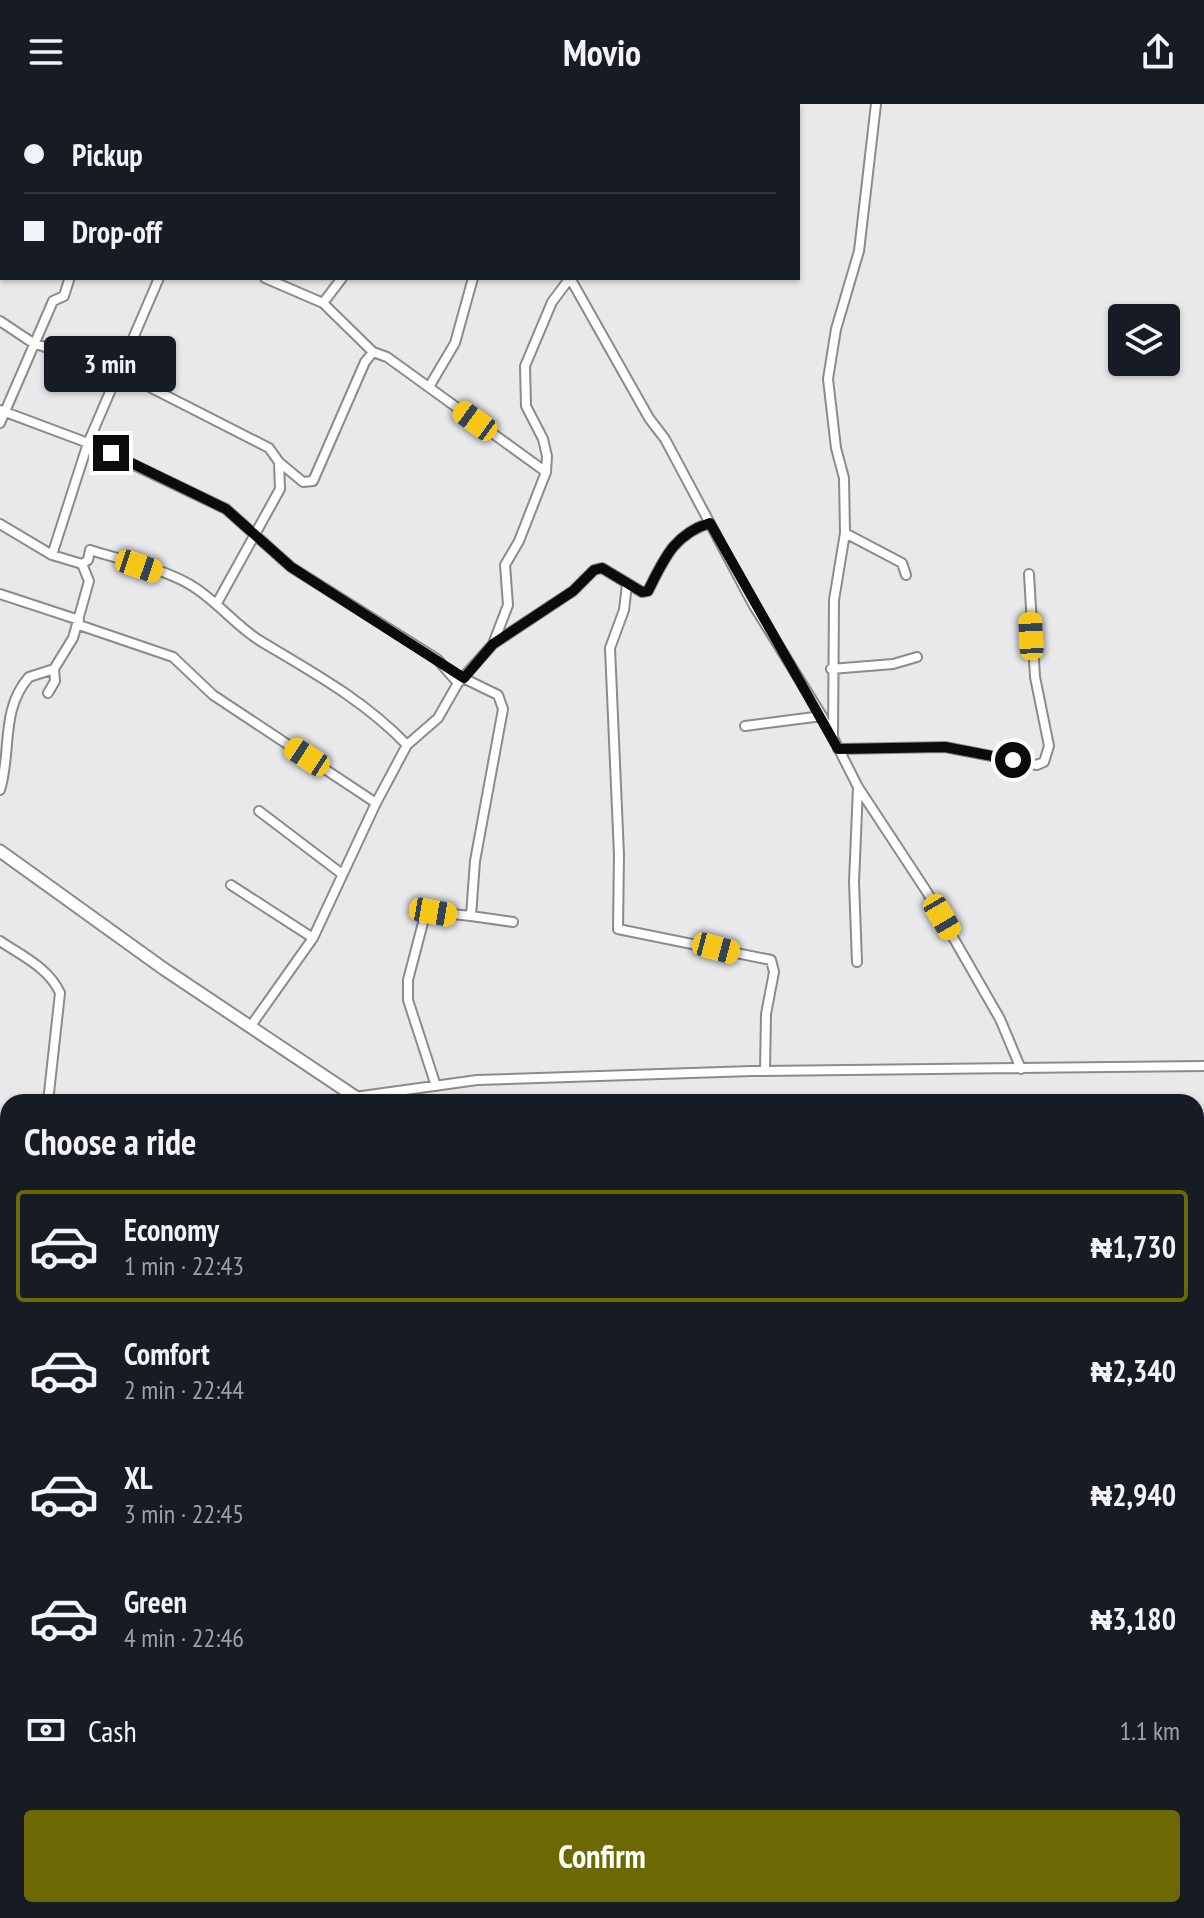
<!DOCTYPE html>
<html lang="en">
<head>
<meta charset="utf-8">
<style>
  :root { --surface:#171b24; --page:#242831; --text:#f1f3f6; --muted:#9ea1a6; --line:#363941; --accent:#6c6904 }
  body { margin:0; font-family:"PT Sans Narrow",sans-serif; background:var(--page); color:var(--text); height:100vh; display:flex; flex-direction:column; font-size:30px; white-space:nowrap }
  * { box-sizing:border-box; margin:0 }
  p { font-size:26px; color:var(--muted) }
  .icon { flex:none; width:44px; height:44px; fill:none; stroke:currentColor; stroke-width:2; stroke-linecap:round; stroke-linejoin:round }
  .map { position:relative; flex:1; overflow:hidden }
  .sheet { position:absolute; left:0px; top:990px; width:1204px; height:824px; display:flex; flex-direction:column; background:var(--surface); border-radius:24px 24px 0 0; box-shadow:0 2px 6px #0004 }
  .sheet>* { flex:none }
  .banner { position:absolute; left:0px; top:0px; width:800px; height:176px; box-shadow:0 2px 6px #0004; display:grid; align-content:center; height:176px; padding:0 24px; background:var(--surface) }
  .controls { position:absolute; left:1108px; top:200px; display:grid; gap:16px }
  .controls a { display:grid; place-items:center; width:72px; height:72px; border-radius:8px; background:var(--surface); box-shadow:0 2px 6px #0004; font-size:40px }
  .end { position:absolute; width:36px; height:36px; margin:-18px; border:10px solid #0b0b0c; background:#fff; box-shadow:0 0 0 4px #fff }
  .from { border-radius:50% }
  .bubble { position:absolute; height:56px; border-radius:8px; background:var(--surface); box-shadow:0 2px 6px #0004; font-size:26px; font-weight:700; line-height:56px; text-align:center }
  .car { position:absolute; width:24px; height:48px; margin:-24px -12px; border-radius:10px; box-shadow:0 0 6px 2px #0007; background:linear-gradient(#f5c518 24%,#345 0 40%,#f5c518 0 76%,#345 0 86%,#f5c518 0) }
  .banner b { display:flex; align-items:center; gap:28px; height:76px; font-size:30px }
  .banner b+b { border-top:2px solid var(--line) }
  .banner i { width:20px; height:20px; background:var(--text) }
  ul { padding:0; list-style:none }
  li { display:flex; align-items:center; gap:24px; height:112px; margin:0 16px 12px; padding:0 8px; border:4px solid transparent; border-radius:8px }
  li div { flex:1 }
  li b { display:block; font-size:30px }
  li em { font-style:normal; font-weight:700 }
  li.on { border-color:var(--accent) }
  li>.icon { width:72px; height:72px; stroke-width:1.5 }
  h2 { padding:0 24px; font-size:36px; line-height:96px }
  .pay { display:flex; align-items:center; gap:20px; height:88px; padding:0 24px; font-size:30px }
  .pay p { margin-inline-start:auto }
  .action { display:flex; gap:16px; margin-top:auto; padding:16px 24px }
  .action a { flex:1; height:92px; border-radius:8px; background:var(--accent); color:#fff; font-size:32px; font-weight:700; line-height:92px; text-align:center }
  header { display:flex; justify-content:space-between; align-items:center; height:104px; padding:0 24px; background:var(--surface); font-size:36px; font-weight:700 }
  .map>svg:first-child { display:block }
</style>
</head>
<body>
<header><svg class="icon" aria-label="menu" viewBox="0 0 24 24"><path d="M4 6h16M4 12h16M4 18h16"/></svg>Movio<svg class="icon" aria-label="share" viewBox="0 0 24 24"><path d="M12 15V3M7 8l5-5 5 5M5 13v7h14v-7"/></svg></header>
<div class="map">
<svg width="1204" height="1814" viewBox="0 0 1204 1814">
  <rect width="100%" height="100%" fill="#e9e9eb"/>
  <g fill="none" stroke-linecap="round" stroke-linejoin="round">
    <g stroke="#8b8b8c" stroke-width="12">
      <path id="minor" d="M471,0L472,2
        M576,0L579,2
        M253,2V0
        M265,174L323,199L373,248
        M323,199L342,174
        M0,217L33,239L118,267L269,344L279,358L280,385L217,499
        M429,283L455,239L473,174
        M0,306L88,339L226,405L291,463L437,555L458,579
        M0,319L53,197L64,192L69,176
        M279,358L303,378L313,377L365,258L373,248L387,253L546,368
        M0,420L52,451L82,460L88,456L90,446C122,456 161,464 189,480C217,496 235,522 262,538C314,569 365,597 407,641
        M845,429L902,459L906,471
        M52,451L88,339L159,174
        M627,480L624,506L610,544L619,751L618,825L771,856L774,868L766,910L765,967
        M0,490L79,516
        M79,521L173,553L213,591L376,699
        M493,540L508,501L505,461L519,437L546,368L547,352L543,335L526,302L525,262L552,198L570,174L649,314L665,335L754,502L822,612L858,683L927,788L1000,915L1021,965
        M831,565L893,560L917,553
        M48,589L55,577L54,565
        M745,622L822,612
        M833,631L834,496L845,429L844,374L836,344L828,275L836,225L859,147L876,0
        M838,645L945,643L1037,661L1044,658L1049,642L1035,573L1029,470
        M0,686C12,647 0,606 29,573L54,565L73,534L89,477L82,460
        M259,707L342,770
        M231,781L313,834
        M471,812L513,818
        M0,837C22,852 49,864 60,889L48,998
        M857,858L854,778L858,683
        M250,923L313,834L376,699L407,641L438,614L458,579L493,540L573,487L594,466L602,464L642,488L648,487C664,455 674,430 710,419
        M436,982L408,896V876L425,811L433,808L471,812L475,757L503,605L498,591L459,572
        M355,993L477,976L752,967L1204,962
        M0,1333L8,1322
        M0,1356L8,1364
        M0,1390L8,1385
        M1197,1405L1204,1339
        M1196,1468L1204,1464
        M1,1621L8,1625
        M0,1714L8,1711
        M11,1806L21,1814
        M1171,1806L1172,1814
        M145,1814L148,1806
        M963,1814L964,1806"/>
    </g>
    <g stroke="#8b8b8c" stroke-width="14">
      <path id="tertiary" d="M340,998L355,993
        M0,1130L8,1126"/>
    </g>
    <g stroke="#8b8b8c" stroke-width="15">
      <path id="secondary" d="M0,747L164,865L363,998
        M1196,1404L1204,1407"/>
    </g>
    <use href="#minor" stroke="#fff" stroke-width="8"/>
    <use href="#tertiary" stroke="#fff" stroke-width="10"/>
    <use href="#secondary" stroke="#fff" stroke-width="11"/>
  </g>
  <g fill="none" stroke-linecap="round" stroke-linejoin="round">
    <path stroke="#0b0b0c" stroke-width="10" d="M111,349L226,405L291,463L464,574L493,540L573,487L594,466L602,464L642,488L648,487C664,455 674,430 710,419L838,645L945,643L1013,656"/>
  </g>
</svg>
<div class="controls">
<a><svg class="icon" aria-label="layers" viewBox="0 0 24 24"><path d="M12 4l9 5-9 5-9-5zM3 14l9 5 9-5"/></svg></a>
</div>
<i class="end from" style="left:1013px;top:656px"></i>
<i class="end" style="left:111px;top:349px"></i>
<div class="bubble" style="left:44px;top:232px;width:132px">3 min</div>
<i class="car" style="left:475px;top:317px;rotate:306deg"></i>
<i class="car" style="left:139px;top:462px;rotate:109deg"></i>
<i class="car" style="left:1031px;top:532px;rotate:357deg"></i>
<i class="car" style="left:307px;top:653px;rotate:303deg"></i>
<i class="car" style="left:433px;top:808px;rotate:100deg"></i>
<i class="car" style="left:942px;top:813px;rotate:150deg"></i>
<i class="car" style="left:716px;top:844px;rotate:105deg"></i>
<div class="banner">
<b><i class="from"></i>Pickup</b>
<b><i></i>Drop-off</b>
</div>
<section class="sheet">
<h2>Choose a ride</h2>
<ul>
<li class="on"><svg class="icon" aria-label="car" viewBox="0 0 24 24"><path d="M5 17H2v-5l4-1 3-4h7l3 4 3 1v5h-3M9 17h6M6 11h13"/><circle cx="7" cy="17" r="2"/><circle cx="17" cy="17" r="2"/></svg><div><b>Economy</b><p>1 min · 22:43</p></div><em>₦1,730</em></li>
<li><svg class="icon" aria-label="car" viewBox="0 0 24 24"><path d="M5 17H2v-5l4-1 3-4h7l3 4 3 1v5h-3M9 17h6M6 11h13"/><circle cx="7" cy="17" r="2"/><circle cx="17" cy="17" r="2"/></svg><div><b>Comfort</b><p>2 min · 22:44</p></div><em>₦2,340</em></li>
<li><svg class="icon" aria-label="car" viewBox="0 0 24 24"><path d="M5 17H2v-5l4-1 3-4h7l3 4 3 1v5h-3M9 17h6M6 11h13"/><circle cx="7" cy="17" r="2"/><circle cx="17" cy="17" r="2"/></svg><div><b>XL</b><p>3 min · 22:45</p></div><em>₦2,940</em></li>
<li><svg class="icon" aria-label="car" viewBox="0 0 24 24"><path d="M5 17H2v-5l4-1 3-4h7l3 4 3 1v5h-3M9 17h6M6 11h13"/><circle cx="7" cy="17" r="2"/><circle cx="17" cy="17" r="2"/></svg><div><b>Green</b><p>4 min · 22:46</p></div><em>₦3,180</em></li>
</ul>
<div class="pay"><svg class="icon" aria-label="cash" viewBox="0 0 24 24"><path d="M3 7h18v10H3z"/><circle cx="12" cy="12" r="2"/></svg>Cash<p>1.1 km</p></div>
<div class="action"><a>Confirm</a></div>
</section>
</div>
</body>
</html>
